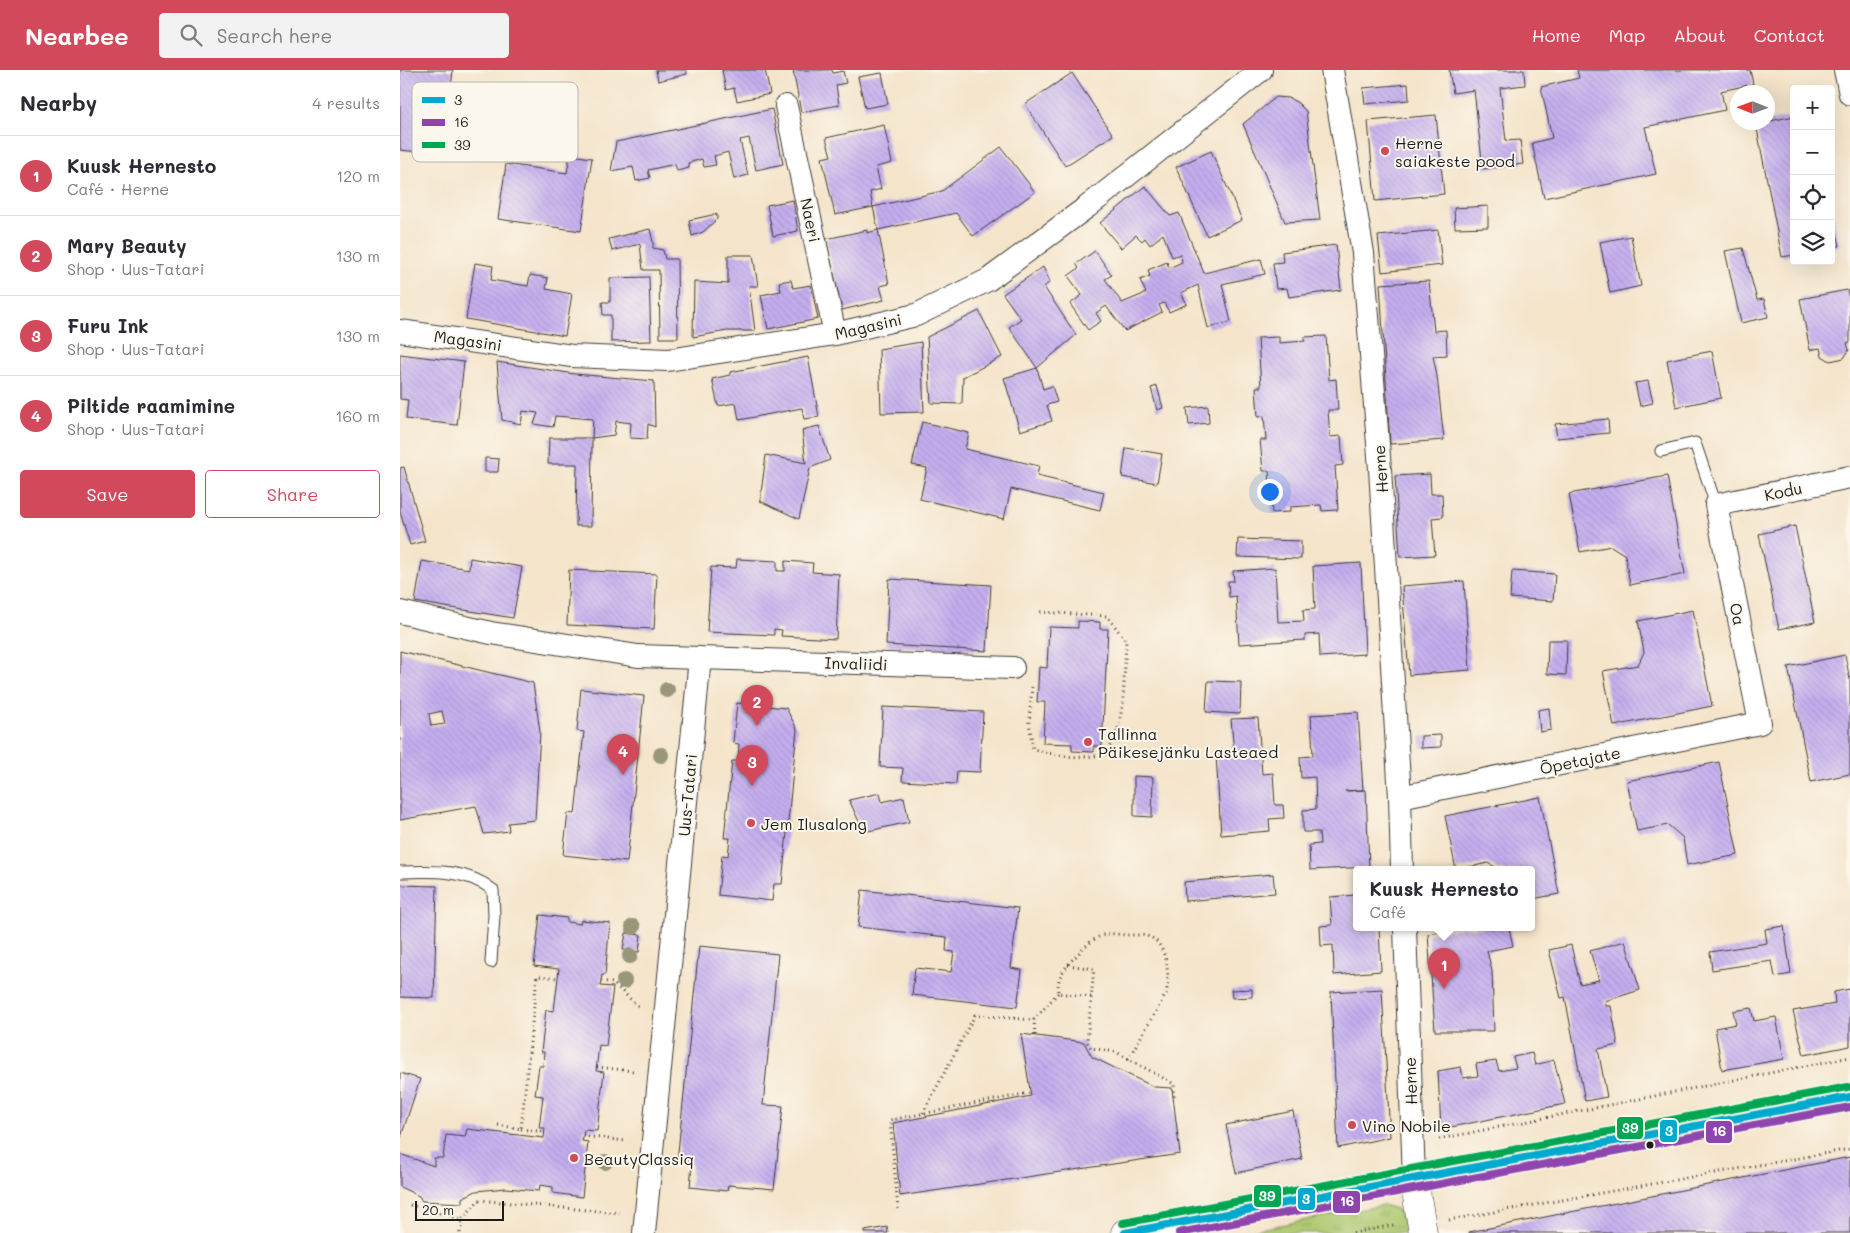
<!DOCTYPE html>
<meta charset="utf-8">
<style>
:root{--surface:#fff;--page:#f2f2f3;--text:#2b2b33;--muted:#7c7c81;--line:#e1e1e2;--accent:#d1495b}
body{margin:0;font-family:Mali,sans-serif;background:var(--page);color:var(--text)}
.controls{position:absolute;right:15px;top:15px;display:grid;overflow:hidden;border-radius:5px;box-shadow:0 5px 20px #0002}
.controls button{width:45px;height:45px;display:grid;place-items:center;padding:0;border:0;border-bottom:1px solid var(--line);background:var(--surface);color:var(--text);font:25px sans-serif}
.compass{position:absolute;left:1330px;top:15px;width:45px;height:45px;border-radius:50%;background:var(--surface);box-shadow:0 5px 20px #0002;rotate:271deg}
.scale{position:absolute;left:15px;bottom:12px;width:89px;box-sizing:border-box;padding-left:5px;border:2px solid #1c1c1c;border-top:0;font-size:14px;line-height:18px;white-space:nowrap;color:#1c1c1c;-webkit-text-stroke:4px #fbf7ec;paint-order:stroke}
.you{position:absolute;left:869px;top:421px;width:18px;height:18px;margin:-12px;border:4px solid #fff;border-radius:50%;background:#1a73e8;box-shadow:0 0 0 8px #1a73e833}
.badge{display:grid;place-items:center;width:32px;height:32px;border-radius:50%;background:var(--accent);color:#fff;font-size:16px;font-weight:700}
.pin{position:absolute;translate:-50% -41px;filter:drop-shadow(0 1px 2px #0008)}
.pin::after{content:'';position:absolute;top:26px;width:18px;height:15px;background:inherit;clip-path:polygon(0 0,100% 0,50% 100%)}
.popup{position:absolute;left:953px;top:796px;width:182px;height:65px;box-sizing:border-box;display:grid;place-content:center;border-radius:5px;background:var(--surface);filter:drop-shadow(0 1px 4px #0005);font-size:16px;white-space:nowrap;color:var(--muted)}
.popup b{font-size:19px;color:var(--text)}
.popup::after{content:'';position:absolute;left:50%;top:100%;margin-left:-10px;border:10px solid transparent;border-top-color:var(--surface)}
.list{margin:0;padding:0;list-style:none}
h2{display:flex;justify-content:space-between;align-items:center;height:65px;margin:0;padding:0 20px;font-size:21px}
h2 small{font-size:16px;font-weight:400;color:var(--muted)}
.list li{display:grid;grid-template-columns:32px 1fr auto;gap:15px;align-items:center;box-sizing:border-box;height:80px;padding:0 20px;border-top:1px solid var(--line)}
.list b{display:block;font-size:19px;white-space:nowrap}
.list p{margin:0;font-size:16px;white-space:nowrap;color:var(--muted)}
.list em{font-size:16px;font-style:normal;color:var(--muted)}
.actions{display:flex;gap:10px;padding:15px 20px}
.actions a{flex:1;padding:11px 0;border:1px solid var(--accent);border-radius:5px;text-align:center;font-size:18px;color:var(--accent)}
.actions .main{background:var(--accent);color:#fff}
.icon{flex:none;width:28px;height:28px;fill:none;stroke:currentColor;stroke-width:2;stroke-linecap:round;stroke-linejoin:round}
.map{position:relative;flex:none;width:1450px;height:1163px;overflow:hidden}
header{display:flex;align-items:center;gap:30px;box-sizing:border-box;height:70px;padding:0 25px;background:var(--accent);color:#fff}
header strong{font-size:24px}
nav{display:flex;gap:28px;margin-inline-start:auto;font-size:18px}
.search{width:350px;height:45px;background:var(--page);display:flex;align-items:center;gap:12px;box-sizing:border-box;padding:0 18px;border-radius:5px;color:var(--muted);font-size:19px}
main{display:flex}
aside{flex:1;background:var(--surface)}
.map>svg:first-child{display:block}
.grass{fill:url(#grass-tufts);stroke:#647144}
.building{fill:url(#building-back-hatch);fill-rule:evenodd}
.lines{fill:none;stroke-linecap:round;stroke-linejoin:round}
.service-casing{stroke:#3c3a36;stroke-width:13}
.minor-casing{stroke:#3c3a36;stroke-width:24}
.tertiary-casing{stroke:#3c3a36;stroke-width:29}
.path{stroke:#3c3a36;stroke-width:3;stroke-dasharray:1 4;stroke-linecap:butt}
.service{stroke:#fff;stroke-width:11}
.minor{stroke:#fff;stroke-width:22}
.tertiary{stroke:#fff;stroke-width:28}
.bus-1-casing{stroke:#fbf7ec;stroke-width:11}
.bus-2-casing{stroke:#fbf7ec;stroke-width:11}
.bus-3-casing{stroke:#fbf7ec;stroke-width:11}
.bus-1{stroke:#00a9ce;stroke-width:8}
.bus-2{stroke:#8e44ad;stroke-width:8}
.bus-3{stroke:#00a651;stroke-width:8}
.tree{fill:#99977a}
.poi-dot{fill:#d1495b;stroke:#fbf7ec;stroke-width:2}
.bus-dot{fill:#1c1c1c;stroke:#fbf7ec;stroke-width:2}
.labels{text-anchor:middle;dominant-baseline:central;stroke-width:4;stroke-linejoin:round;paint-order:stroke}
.poi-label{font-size:16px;fill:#1c1c1c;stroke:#fbf7ec;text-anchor:start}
.street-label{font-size:16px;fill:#1c1c1c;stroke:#fbf7ec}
.key{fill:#fbf7ec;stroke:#b8b5ae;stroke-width:1}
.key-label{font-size:14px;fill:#1c1c1c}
.line-badge{stroke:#fbf7ec;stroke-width:2}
.badge-label{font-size:14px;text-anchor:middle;font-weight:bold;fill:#fff}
</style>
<header>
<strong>Nearbee</strong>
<div class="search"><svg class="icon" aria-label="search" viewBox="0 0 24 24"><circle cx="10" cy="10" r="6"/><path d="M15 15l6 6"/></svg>Search here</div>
<nav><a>Home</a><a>Map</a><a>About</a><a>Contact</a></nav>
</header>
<main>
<aside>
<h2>Nearby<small>4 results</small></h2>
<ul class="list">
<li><span class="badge">1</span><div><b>Kuusk Hernesto</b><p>Café · Herne</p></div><em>120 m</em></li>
<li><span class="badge">2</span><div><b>Mary Beauty</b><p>Shop · Uus-Tatari</p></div><em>130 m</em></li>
<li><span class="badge">3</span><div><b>Furu Ink</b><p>Shop · Uus-Tatari</p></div><em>130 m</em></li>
<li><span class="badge">4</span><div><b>Piltide raamimine</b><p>Shop · Uus-Tatari</p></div><em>160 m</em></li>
</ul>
<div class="actions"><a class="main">Save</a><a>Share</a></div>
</aside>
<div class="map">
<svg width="1450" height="1163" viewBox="0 0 1450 1163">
<defs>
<pattern id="grass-tufts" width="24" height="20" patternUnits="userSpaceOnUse" patternTransform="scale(1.25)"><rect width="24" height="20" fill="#abc66c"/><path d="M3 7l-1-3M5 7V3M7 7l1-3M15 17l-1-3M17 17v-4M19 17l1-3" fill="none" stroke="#93aa5d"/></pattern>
<pattern id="building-back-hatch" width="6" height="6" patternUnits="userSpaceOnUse" patternTransform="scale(1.25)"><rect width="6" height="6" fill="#c5aeef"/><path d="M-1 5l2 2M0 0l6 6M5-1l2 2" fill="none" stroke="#a995cc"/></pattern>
</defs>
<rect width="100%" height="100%" fill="#fbf7ec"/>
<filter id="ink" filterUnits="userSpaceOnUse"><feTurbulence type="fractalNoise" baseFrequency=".02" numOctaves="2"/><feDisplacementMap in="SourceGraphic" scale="10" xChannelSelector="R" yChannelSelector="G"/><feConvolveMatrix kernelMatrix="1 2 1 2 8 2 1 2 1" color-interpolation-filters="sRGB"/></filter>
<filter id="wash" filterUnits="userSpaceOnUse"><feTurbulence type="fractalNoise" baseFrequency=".0096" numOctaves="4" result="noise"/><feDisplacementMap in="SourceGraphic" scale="20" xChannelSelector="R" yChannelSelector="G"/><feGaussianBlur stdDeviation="1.12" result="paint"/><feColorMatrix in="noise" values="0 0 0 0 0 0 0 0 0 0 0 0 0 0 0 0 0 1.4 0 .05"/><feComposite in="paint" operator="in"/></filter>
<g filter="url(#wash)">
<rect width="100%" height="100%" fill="#f4e4ca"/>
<path class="grass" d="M983 1135 997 1139 1004 1153 1006 1163H839Z"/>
<g id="blocks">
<path class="building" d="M0 0H53L48 45H43L39 84 0 80Z
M256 0H286L287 4 258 11Z
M322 0H365L370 24 337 31 334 18 326 20Z
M393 0H432L433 3 443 1 446 13 436 15 439 35 401 42Z
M1049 0H1124L1125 15 1100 18 1106 71 1120 70 1123 94 1083 99 1074 20 1053 23Z
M1177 0H1350L1353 14 1321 21 1325 40 1245 57 1256 104 1144 128 1132 73 1152 68 1141 17 1179 8Z
M482 3 488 34 465 38 458 7Z
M672 3 713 65 665 96 625 34Z
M1008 14 1009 30 965 34 963 18Z
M876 27 889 28 898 33 906 41 920 150 885 152 843 54Z
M372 39 383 94 356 100 349 68 340 70 348 105 334 109 328 82 314 86 316 95 304 97 302 89 288 93 289 98 277 101 275 94 248 100 250 108 236 111 233 97 211 101 216 72Z
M1036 45 1044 124 975 131 968 51Z
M1394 46V185L1382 187 1356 54Z
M484 55 492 93 476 97 481 119 470 122 473 137 435 145 422 88 431 86 426 68Z
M601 77 635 122 573 166 556 143 478 160 473 137 542 121Z
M811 81 842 150 807 166 776 97Z
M170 85 192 88 181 161 98 149 106 94 167 103Z
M745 116 770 146 779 143 804 203 861 189 865 204 822 214 831 252 808 258 798 215 781 223 787 234 769 242 764 233 759 235 762 242 725 261 706 236 696 243 701 251 688 260 670 234 682 225 668 206 679 198 676 194 695 181 712 205 705 209 722 233 746 223 740 210 750 206 748 200 767 192 769 198 782 192 781 184 772 187 763 164 750 175 745 168 742 171 736 165 721 178 700 153Z
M393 130 398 161 373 166 367 135Z
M1431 135 1440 176 1431 177Z
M1088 136V157L1055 158 1054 138Z
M317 144V149L303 162 292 166 289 150Z
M250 159 253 172V178L263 180 265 189H277L278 268H260L259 200H243L240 174 212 181 209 169Z
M467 160V163L478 160 489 214 480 216 484 230 442 240 426 169Z
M1038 160 1042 195 982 202 978 166Z
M1231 166 1241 216 1210 223 1200 172Z
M936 175 941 220 889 227 887 218 876 219 873 193 883 192 882 182Z
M1343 178 1357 230 1364 229 1368 247 1341 253 1325 181Z
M328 185H353L358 216H349L355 261H327L293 267 294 212 328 214Z
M75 193 93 196 91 210 128 216 130 205 148 208 146 219 172 224 165 266 66 249Z
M643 197 650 212 644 217 676 265 637 298 609 257 621 249 603 224Z
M249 207 251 271 211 272V245H203L202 232H210V208Z
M391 210 393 218 411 215 418 249 368 259 361 225 381 221 379 212Z
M1029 211 1034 261 1046 260 1047 285 1033 286 1037 306 1044 370 990 374 980 214Z
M1447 220 1450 233V272L1447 273 1449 280 1444 288 1430 291 1422 286 1420 278 1410 280 1400 229Z
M579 241 602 287 563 307 562 334 531 333 527 267Z
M926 266 929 310 936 309 938 340H928L930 367 941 366 943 395 935 396 938 440 922 441 921 435 890 437V442L872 443 869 401H863L860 370H866L864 346 858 347 856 317H861L858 268 879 267V273L905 271 904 267Z
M521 272 524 342 481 343 479 279Z
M1312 281 1321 328 1276 337 1267 290Z
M0 284 64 292 57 355 6 349 8 330 0 329Z
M408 287 419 347 404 349 402 338 339 350 336 333 318 336 312 309 330 305V302Z
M97 292 175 304 254 311 255 357 248 354 247 369 230 368 231 353 216 351 214 365 192 368 193 349 155 346 153 357 134 354 138 343 123 341 121 354 102 350Z
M637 298 643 319 652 316 657 332 647 335 652 351 620 361 604 308Z
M1248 311 1253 333 1240 336 1235 313Z
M757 316 763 338 757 340 751 318Z
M808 336 809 353 789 355 787 338Z
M1208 349 1209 363 1157 368 1155 354Z
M522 352 569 363 565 379 639 396 637 406 704 422 700 440 611 419 604 449 520 429 527 398 512 395Z
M419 356 430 390 410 398 399 449 360 431 366 385 406 393 402 360Z
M149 368H192L191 456H176L177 394H148Z
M726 378 762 384 757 413 722 407Z
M85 388 99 389 98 402H85Z
M4 397 25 471 10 475 0 442V398Z
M1030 404 1031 424H1042L1043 447 1032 448 1035 485 1000 487 995 406Z
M1267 406 1285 504 1230 515 1225 485 1211 476 1180 482 1169 424Z
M1395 456 1415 552 1379 559 1359 464Z
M838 469 901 471V489L837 487Z
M70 488 122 497 113 548 15 532 22 491 69 499Z
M337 489 377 491V501H385V491L413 493 412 502 439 504 436 569 381 566 382 560 374 559V565L307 562 311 497 336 498Z
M961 493 965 584 920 587 919 564 905 565V570L839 574 836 526 829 527 828 511H834L833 501 875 498 878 552 904 551 903 540 915 539 913 496Z
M169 500 257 504 254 559 167 555Z
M1112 501 1155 504 1153 531 1110 528Z
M489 509 591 515 587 581 486 575Z
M1064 511 1070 600 1009 605 1002 516Z
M1293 540 1312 636 1214 656 1203 601 1238 595 1244 582 1238 551Z
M678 551 700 552V559H708L702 676H694V682L672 681V674L643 673 645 632H637L639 597 647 598 649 557 678 558Z
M1148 570H1167L1166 605 1147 604Z
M0 581 133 613 140 662 135 750 108 753 109 761 84 764 76 736 0 750ZM42 641 45 654 31 656 29 644Z
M1445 585 1450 610V704L1411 712 1388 597Z
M808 611 841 612 840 644 806 642Z
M181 619 244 626 227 792 163 785 168 743 175 744 184 662 177 661Z
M337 633 386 638 397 659 382 814H374L372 831 318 825 322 785 328 786 330 768H324L332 691H338L339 674 333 673Z
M483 637 583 642 580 702 557 701 556 714 502 711 503 698 480 697Z
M1149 638 1151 660 1140 662 1138 640Z
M958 642 963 720 945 721 966 720 969 797 910 800 909 775 920 774 919 762H903V740L916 739 915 707 901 708 900 687 913 686 911 645Z
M858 648 862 704 873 703 875 735H883L884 748 869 749 870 761 821 765 816 684 834 683 831 649Z
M1041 665V677L1021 678V666Z
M1319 692 1338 785 1287 795 1283 768 1268 755 1237 761 1227 711Z
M734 706 753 707 752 747 734 746Z
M480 723 482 732 504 727 509 752 464 762 449 730Z
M1140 727 1159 824 1132 829V800H1100L1088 793 1056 800 1045 746Z
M873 804 875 823 785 831 784 812Z
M0 815 37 816 34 928 0 927Z
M462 820 618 838 611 898 622 900 617 937 512 925 515 898 551 902 554 882 546 881 547 867 458 857Z
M956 825V858H979L981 901 934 905 933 875 921 876 920 856 932 855 930 827Z
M140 845 167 848V852L180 854 181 850 210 853 205 905H202L200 916 213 917 206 976 199 975 196 1001 204 1002 197 1061 184 1060 183 1066 182 1071 188 1072 182 1127 153 1123V1117L140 1115 139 1121 106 1118 76 1121 62 1128V1133L22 1131 19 1126 0 1117V1084L34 1096V1088H43L46 1065 65 1067 67 1059 144 1068 145 1058H139L143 1026 135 1025 139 996H143L144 982H141L146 940 154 941 159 899 134 896Z
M1384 856 1391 904 1375 907 1372 891 1312 900 1310 882 1367 873 1365 859Z
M1062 858H1109L1113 876 1087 881 1092 901 1094 961H1035L1028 864Z
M226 863 241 865 239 882 223 880Z
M1225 871 1240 920 1205 931 1206 936H1211L1218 975 1198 979 1207 1027 1185 1031 1165 927 1161 928 1149 880 1171 875 1180 914 1199 910 1190 881Z
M299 876 378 884 363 1035 383 1036 374 1119 328 1115 327 1121 290 1117 292 1094 277 1092Z
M852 919V927L832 928 831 920Z
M982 919 990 1067 938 1078 931 922Z
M1450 919V976L1404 985 1393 941 1435 934 1434 922Z
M1351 938 1354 951 1376 947 1384 989 1322 1000 1315 958 1336 954 1333 941Z
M621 964 684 972 692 987 754 1017 772 1018 780 1084 500 1126 493 1053 631 1026Z
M1132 983 1135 995 1154 990 1165 1034 1041 1059 1038 1001 1061 997 1063 1008 1078 1006 1076 994 1096 991 1099 1001 1116 998 1113 987Z
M0 1003 20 1009 0 1070Z
M893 1041 902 1089 836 1103 826 1055Z
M1450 1087V1163H1069V1162Z
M487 1157 488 1163H465V1161Z"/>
</g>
</g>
<g filter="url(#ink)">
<use href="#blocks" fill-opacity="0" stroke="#3c3a36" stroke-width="1"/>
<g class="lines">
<g class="service-casing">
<path id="service" d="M1261 381 1295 373 1316 435
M0 802C32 801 67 799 93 820L94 846 91 892"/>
</g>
<g class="minor-casing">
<path id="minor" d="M932 0 963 183 980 399 1000 727 1002 800
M1445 0 1450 24
M386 36 435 264
M0 261 172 286 268 290 435 264 516 245 588 210 687 137 861 0
M0 542 91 563 238 586 300 588 244 1163
M300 588 613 598
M1000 727 1360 653 1316 435 1450 407
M1005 858 1014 1109"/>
</g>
<g class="tertiary-casing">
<path id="tertiary" d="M1014 1109 1023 1163
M725 1163 1450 1027"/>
</g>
<path class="path" d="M632 617 629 652 633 679C659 686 679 690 706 684L718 659 723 633 726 571 707 546 640 542
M668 895 694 899 687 972 691 978 716 982 774 1014V1029
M201 911 213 913 239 937
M691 927 658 923C657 908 663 900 673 889 682 880 690 870 703 865 709 863 718 864 725 865 734 865 745 864 752 868 768 877 770 909 766 924L728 989
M635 965 634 950 658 923
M197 997 233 1001
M523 1043 575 945 634 950
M98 1055 121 1059 137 906 158 908
M121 1059 145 1062
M183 1066 226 1071
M1039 1069 1450 987
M10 1135 62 1149
M498 1139 490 1050 630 1023
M1049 1150 1450 1079
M60 1163 62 1149 79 1130 219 1143
M953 1163 994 1155"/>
<use href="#service" class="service"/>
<use href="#minor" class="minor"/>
<use href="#tertiary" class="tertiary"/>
<g class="bus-1-casing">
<path id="bus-1" d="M725 1163 1450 1027"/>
</g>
<g class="bus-2-casing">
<path id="bus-2" d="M779 1163 1450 1037"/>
</g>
<g class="bus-3-casing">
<path id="bus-3" d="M723 1153 1448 1017"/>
</g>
<use href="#bus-1" class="bus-1"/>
<use href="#bus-2" class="bus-2"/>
<use href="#bus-3" class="bus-3"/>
</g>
<g class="tree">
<circle cx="267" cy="620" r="8"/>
<circle cx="261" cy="685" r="8"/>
<circle cx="233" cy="857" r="8"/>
<circle cx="230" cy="886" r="8"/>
<circle cx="224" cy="911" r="8"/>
<circle cx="205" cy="1092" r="8"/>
</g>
</g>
<g class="poi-dot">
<circle cx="985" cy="81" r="5"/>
<circle cx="688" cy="672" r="5"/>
<circle cx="351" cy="753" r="5"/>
<circle cx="952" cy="1055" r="5"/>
<circle cx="174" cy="1088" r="5"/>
</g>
<circle class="bus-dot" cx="1250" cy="1075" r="4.5"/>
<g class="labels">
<g class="poi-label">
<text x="995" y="72">Herne<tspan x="995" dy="18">saiakeste pood</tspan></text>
<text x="698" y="663">Tallinna<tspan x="698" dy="18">Päikesejänku Lasteaed</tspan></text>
<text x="361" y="753">Jem Ilusalong</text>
<text x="962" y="1055">Vino Nobile</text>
<text x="184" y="1088">BeautyClassiq</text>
</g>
<g class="street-label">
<text transform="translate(411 150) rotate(78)">Naeri</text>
<text transform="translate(468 256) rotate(-13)">Magasini</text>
<text transform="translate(68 270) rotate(8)">Magasini</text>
<text transform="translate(980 399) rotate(-94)">Herne</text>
<text transform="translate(1383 421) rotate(-12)">Kodu</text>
<text transform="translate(1338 544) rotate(79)">Oa</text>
<text transform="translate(456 593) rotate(2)">Invaliidi</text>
<text transform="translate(1180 690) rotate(-12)">Õpetajate</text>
<text transform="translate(287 725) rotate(-85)">Uus-Tatari</text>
<text transform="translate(1010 1011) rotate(-92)">Herne</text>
</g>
</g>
<rect x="12" y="12" width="166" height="80" rx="8" class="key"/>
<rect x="22" y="27" width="23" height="6" fill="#00a9ce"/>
<rect x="22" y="49" width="23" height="7" fill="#8e44ad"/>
<rect x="22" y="72" width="23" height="6" fill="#00a651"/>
<g class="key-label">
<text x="54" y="35">3</text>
<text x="54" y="57">16</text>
<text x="54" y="80">39</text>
</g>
<g class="line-badge">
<rect x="1216" y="1046" width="28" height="24" rx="5" fill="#00a651"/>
<rect x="1259" y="1049" width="19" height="24" rx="5" fill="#00a9ce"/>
<rect x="1305" y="1050" width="28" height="24" rx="5" fill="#8e44ad"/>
<rect x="853" y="1114" width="29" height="24" rx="5" fill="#00a651"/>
<rect x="897" y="1117" width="19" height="24" rx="5" fill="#00a9ce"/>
<rect x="932" y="1120" width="29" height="24" rx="5" fill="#8e44ad"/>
</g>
<g class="badge-label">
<text x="1230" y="1063">39</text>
<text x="1269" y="1066">3</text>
<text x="1319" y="1066">16</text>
<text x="867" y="1131">39</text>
<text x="906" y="1134">3</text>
<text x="947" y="1136">16</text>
</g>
</svg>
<div class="controls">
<button>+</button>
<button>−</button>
<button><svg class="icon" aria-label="locate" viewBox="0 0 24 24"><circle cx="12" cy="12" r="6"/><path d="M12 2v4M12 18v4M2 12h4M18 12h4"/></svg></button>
<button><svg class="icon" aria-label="layers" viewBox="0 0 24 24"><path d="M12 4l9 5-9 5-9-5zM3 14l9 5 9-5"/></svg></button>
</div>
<svg class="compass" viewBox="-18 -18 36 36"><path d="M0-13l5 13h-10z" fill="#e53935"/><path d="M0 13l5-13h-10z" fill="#7c7c81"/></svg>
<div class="scale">20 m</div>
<div class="you"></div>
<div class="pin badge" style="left:1044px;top:919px">1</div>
<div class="popup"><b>Kuusk Hernesto</b>Café</div>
<div class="pin badge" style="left:357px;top:656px">2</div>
<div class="pin badge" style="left:352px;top:716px">3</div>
<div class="pin badge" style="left:223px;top:705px">4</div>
</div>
</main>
